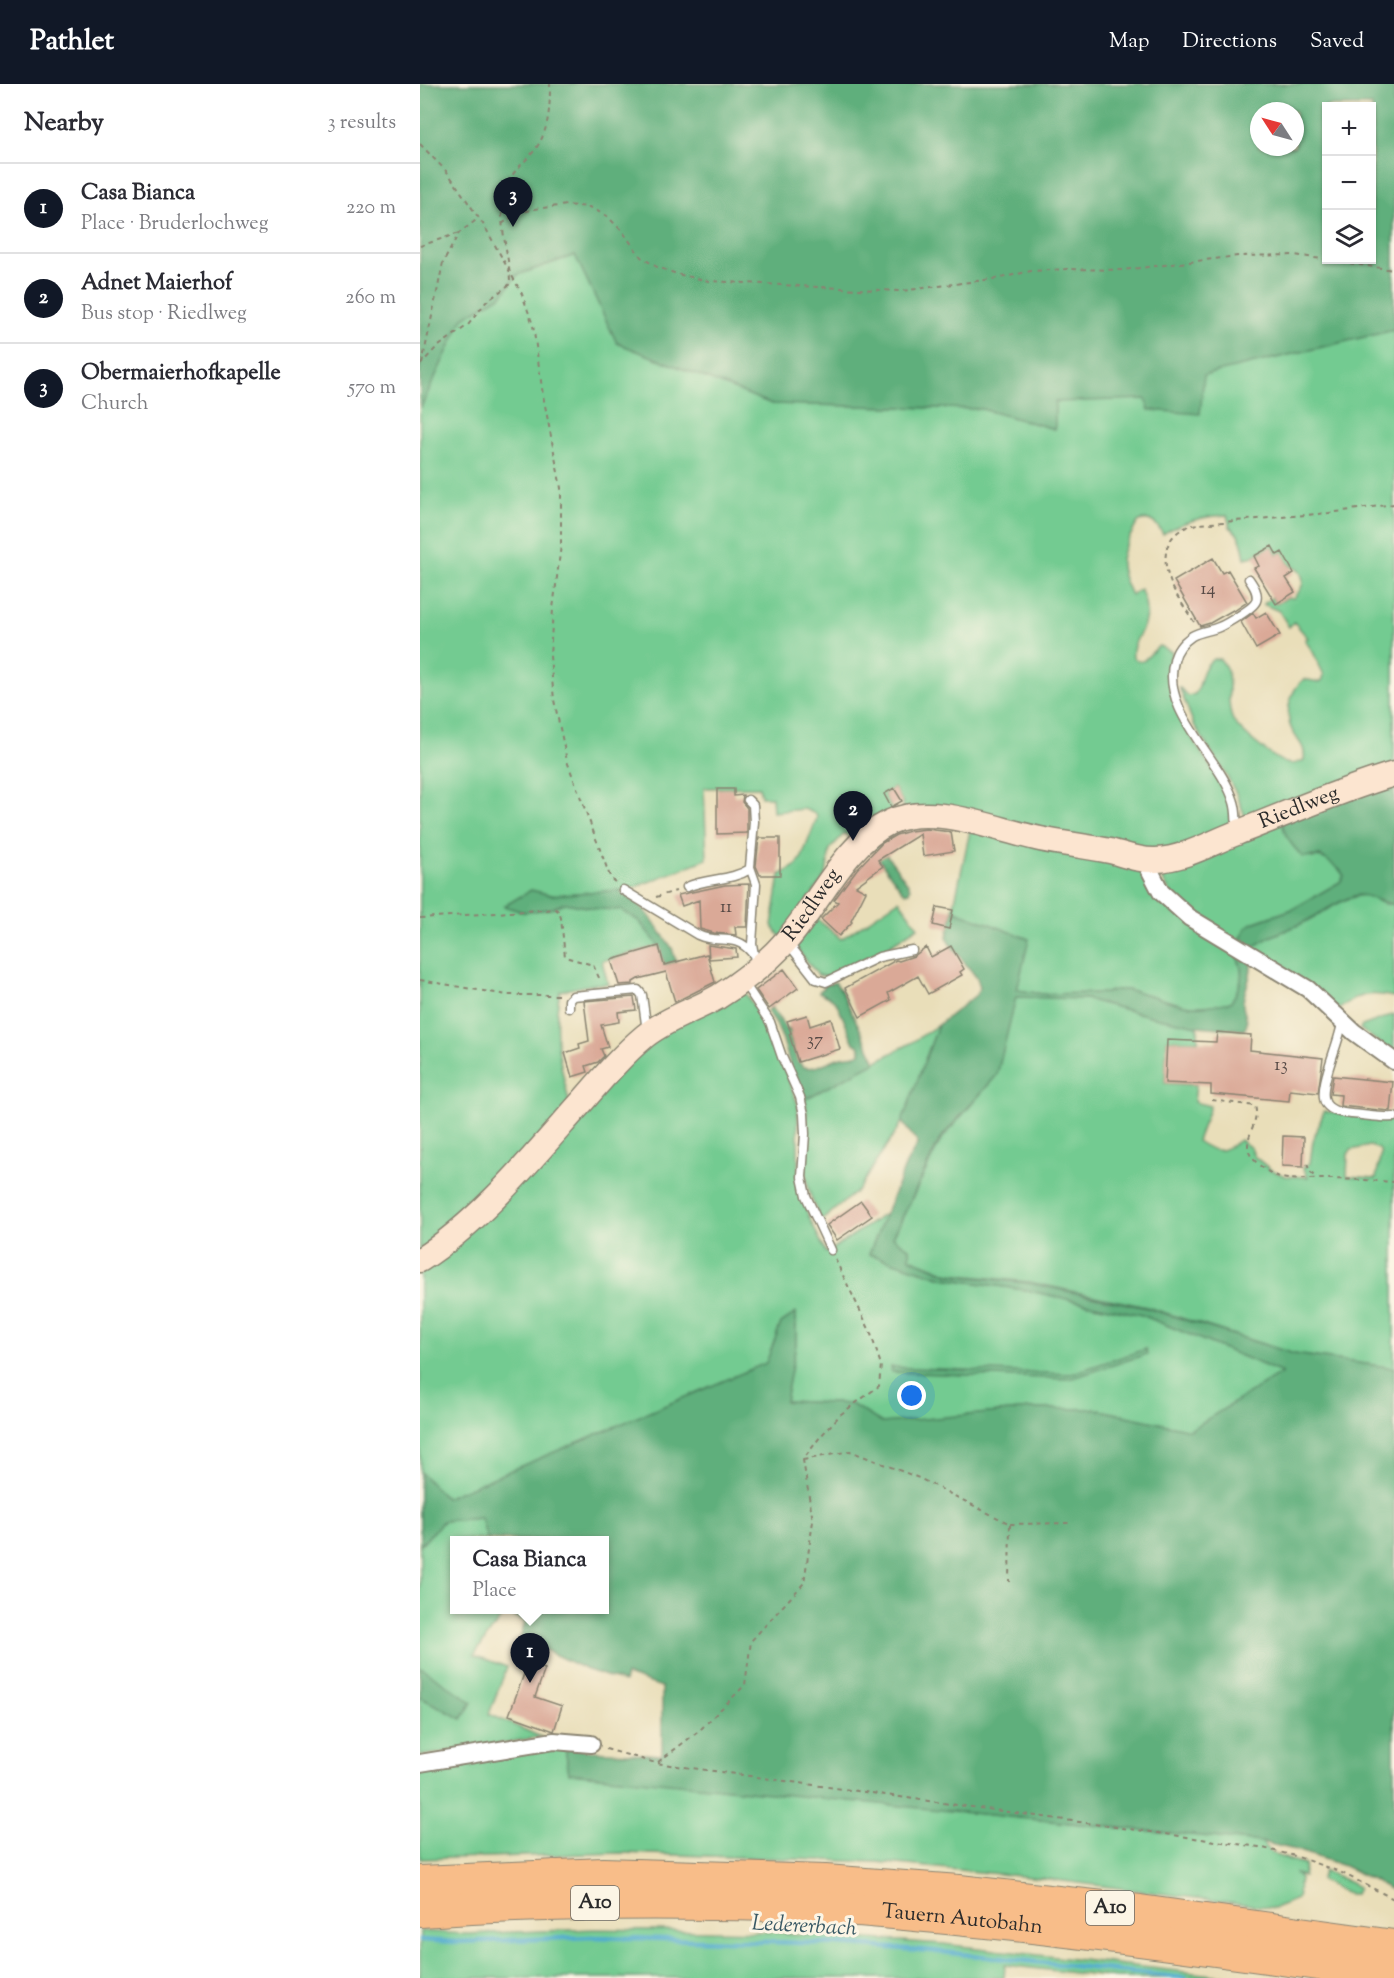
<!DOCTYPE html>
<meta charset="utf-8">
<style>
:root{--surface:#fff;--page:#f7f7f7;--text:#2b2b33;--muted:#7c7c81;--line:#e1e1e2;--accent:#111827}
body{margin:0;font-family:"Sorts Mill Goudy",serif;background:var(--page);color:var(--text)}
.controls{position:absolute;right:18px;top:18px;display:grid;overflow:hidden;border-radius:0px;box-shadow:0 2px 4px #0004}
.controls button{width:54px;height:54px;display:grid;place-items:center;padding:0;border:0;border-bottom:2px solid var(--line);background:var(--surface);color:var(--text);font:30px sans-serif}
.compass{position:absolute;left:830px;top:18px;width:54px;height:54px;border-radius:50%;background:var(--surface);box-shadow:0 2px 4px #0004;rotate:306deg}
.you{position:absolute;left:492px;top:1312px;width:21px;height:21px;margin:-15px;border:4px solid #fff;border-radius:50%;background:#1a73e8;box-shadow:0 0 0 9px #1a73e833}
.badge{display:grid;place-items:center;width:39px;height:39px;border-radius:50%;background:var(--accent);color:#fff;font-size:20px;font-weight:700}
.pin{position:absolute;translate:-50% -50px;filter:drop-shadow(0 2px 3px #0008)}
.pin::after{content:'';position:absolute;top:32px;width:21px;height:18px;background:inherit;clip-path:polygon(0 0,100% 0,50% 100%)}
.popup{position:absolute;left:30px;top:1452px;width:159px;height:78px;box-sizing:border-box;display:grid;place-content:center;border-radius:0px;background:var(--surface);filter:drop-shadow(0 2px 4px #0005);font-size:20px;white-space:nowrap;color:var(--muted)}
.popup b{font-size:22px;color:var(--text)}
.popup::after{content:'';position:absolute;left:50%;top:100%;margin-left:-12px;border:12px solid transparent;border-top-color:var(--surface)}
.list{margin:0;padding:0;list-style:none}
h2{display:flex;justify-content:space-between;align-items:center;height:78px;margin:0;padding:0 24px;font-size:26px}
h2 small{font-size:20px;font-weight:400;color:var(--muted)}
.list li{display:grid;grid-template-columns:39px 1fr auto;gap:18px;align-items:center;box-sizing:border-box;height:90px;padding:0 24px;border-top:2px solid var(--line)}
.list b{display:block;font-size:22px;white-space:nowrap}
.list p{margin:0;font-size:20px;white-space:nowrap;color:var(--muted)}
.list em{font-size:20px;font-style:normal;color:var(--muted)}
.icon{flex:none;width:33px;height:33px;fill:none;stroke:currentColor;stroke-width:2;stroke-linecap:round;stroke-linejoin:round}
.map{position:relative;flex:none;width:974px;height:1894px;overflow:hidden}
header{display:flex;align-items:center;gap:36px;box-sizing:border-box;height:84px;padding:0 30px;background:var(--accent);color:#fff}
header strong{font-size:28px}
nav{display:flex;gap:33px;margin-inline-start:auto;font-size:21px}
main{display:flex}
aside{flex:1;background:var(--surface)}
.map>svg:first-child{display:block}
.green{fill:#73cb91;stroke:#4f7b5e;stroke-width:1.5;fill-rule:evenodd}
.forest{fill:#5eaf7b;stroke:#446d53;stroke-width:1.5;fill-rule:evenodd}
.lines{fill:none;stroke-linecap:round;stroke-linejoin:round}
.stream{stroke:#51acce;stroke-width:4.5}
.building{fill:#daa997}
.lane-casing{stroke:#8a8472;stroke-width:11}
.street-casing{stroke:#8a8472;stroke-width:20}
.secondary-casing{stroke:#8a8472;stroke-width:27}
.highway-casing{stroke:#8a8472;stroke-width:34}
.path{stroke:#8a8472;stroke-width:2;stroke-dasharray:4.5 4.5;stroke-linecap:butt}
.lane{stroke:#fff;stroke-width:8}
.street{stroke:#fff;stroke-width:16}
.secondary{stroke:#fce5d0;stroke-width:24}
.highway{stroke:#f8bd89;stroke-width:32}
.labels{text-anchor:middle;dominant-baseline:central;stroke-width:6;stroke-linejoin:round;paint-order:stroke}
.number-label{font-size:18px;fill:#574a46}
.shield{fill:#fcf5e5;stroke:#6a6863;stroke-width:1.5}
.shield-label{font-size:20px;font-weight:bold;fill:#2b2b2b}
.street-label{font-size:21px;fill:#2b2b2b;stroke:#fcf5e5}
.water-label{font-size:22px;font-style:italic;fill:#385864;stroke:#fcf5e5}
</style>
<header>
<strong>Pathlet</strong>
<nav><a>Map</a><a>Directions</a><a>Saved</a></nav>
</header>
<main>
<aside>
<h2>Nearby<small>3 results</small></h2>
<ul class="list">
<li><span class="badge">1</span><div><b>Casa Bianca</b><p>Place · Bruderlochweg</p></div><em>220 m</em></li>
<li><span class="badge">2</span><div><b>Adnet Maierhof</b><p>Bus stop · Riedlweg</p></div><em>260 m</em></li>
<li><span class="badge">3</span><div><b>Obermaierhofkapelle</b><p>Church</p></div><em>570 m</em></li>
</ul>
</aside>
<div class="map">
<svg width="974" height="1894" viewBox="0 0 974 1894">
<rect width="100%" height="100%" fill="#fcf5e5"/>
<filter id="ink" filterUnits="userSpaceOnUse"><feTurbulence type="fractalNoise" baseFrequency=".0167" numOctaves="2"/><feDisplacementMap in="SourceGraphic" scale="12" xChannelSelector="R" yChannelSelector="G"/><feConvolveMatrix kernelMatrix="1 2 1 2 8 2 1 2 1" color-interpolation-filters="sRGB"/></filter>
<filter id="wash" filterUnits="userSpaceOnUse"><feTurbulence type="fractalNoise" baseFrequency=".008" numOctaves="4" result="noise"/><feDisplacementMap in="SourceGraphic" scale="24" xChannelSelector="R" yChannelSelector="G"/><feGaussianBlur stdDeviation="1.35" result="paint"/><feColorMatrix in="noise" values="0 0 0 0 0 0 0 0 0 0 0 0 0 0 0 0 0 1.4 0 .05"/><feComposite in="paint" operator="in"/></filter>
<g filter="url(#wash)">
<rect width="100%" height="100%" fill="#e9deb9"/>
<path class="green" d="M155 171 197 259 352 320 562 325 634 345V318L783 291 974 246V687L828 735 825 732 816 709 806 691 774 641 759 603 768 612 775 610C784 597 778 587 793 575H800C816 592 804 614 812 634 817 646 854 675 866 679 873 681 878 679 884 676 886 662 878 658 872 646 864 630 870 606 884 595L898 598 902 597 904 591 893 568 885 556 888 554 874 538 869 543 859 527 843 520 852 513 856 520 868 513 873 514C881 507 887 497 879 487 877 484 873 484 870 481 867 479 864 472 862 468L857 471 852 462 834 472 825 474C823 463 821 450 810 443L807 431C783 432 763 437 743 450 738 441 729 431 718 438 701 469 693 476 711 511L720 505C725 515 728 528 724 540 721 551 711 560 713 573L718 577H723L739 562 752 568C737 604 770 652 790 682 799 695 810 711 812 727 812 732 810 736 809 741L745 770 485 728 482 717 474 704 464 710 474 730 435 758 425 749 410 765 406 791 361 854 352 841 360 791 377 781 382 773 397 734 396 730 384 725 353 728 352 713H341L339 703 284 704 287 775 208 806 131 811 111 806 85 822 103 828 130 825 145 819 180 825H201L219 837 239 862 182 877 188 900H175L140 907C131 949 141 982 150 1022L85 1097 0 1170V325L43 234 82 211 97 191Z
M862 737 891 774C906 771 916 780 924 792L920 798 873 825 833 839 819 859 756 818 737 786Z
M551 742 713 779 813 865C826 886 823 898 812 918 799 920 786 923 774 922 749 922 708 897 686 909L623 910 597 906 608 855 533 826Z
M945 811 964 820H974V913C950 907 935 911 917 927L830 866C845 853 863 848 881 840 902 830 922 813 945 811Z
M479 816 498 843 466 864 408 893 398 891 377 865 375 856 392 831 421 855Z
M321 903 350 946 378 1021V1098L388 1131 406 1169 465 1130 449 1170 523 1194 605 1206 722 1231 863 1289 770 1346 675 1325H611L462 1340 431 1320 365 1317 376 1260V1229L361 1239 347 1279 25 1414 0 1388V1180L220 961Z
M596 912 666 915 730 932 778 942V957L747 956 745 999 776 1001 774 1018 790 1022 777 1057C796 1070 802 1069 820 1056L831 1064 834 1072 850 1085 865 1092 888 1093 883 1083 890 1079 893 1057 904 1027 974 1037V1284L874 1270 727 1223 609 1198 530 1190 490 1174V1165L473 1153 521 1056 577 991ZM950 1062 959 1065 961 1069 956 1094 927 1092 928 1070 931 1066Z
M974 930V969L940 945 942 942Z
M518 941 482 1038 438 1106 401 1137C394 1121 386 1104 386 1086 385 1061 390 1041 385 1015L491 959Z
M62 1434 67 1456H35V1526H85V1528L54 1571 87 1583 69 1630 121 1653 0 1672V1613L42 1635 52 1618 0 1583V1462L23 1437Z
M145 1663 149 1688 841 1758 855 1771 885 1781 883 1792 876 1790 880 1794 877 1815 855 1824 620 1794 457 1778 201 1769 0 1775V1682Z
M904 1787 919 1793 938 1803 935 1810H928L900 1796Z
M175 1845 348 1848 523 1860 818 1894H697L585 1881 584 1894H0V1847L45 1850Z"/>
<path class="forest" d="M0 0H974V246L784 291 780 330 729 326 726 315 635 318V345L562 325 352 320 197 259 155 171 97 191 82 211 43 234 0 325ZM906 22H952V176H906ZM839 27H875V63H839Z
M974 694V820C958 820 948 808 934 812 917 817 896 833 880 840 862 849 844 853 830 866L819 859 826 844 833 839 873 825 920 798 924 792 920 786 901 772 883 773C872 762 864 752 862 737Z
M488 740 458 759 488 800 490 804 489 808 486 809 482 806 451 765 453 755Z
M111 806 131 811 198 806 218 819 228 830 252 864 256 878 244 881 239 862 219 837 201 826 180 825 145 819 130 825 103 828 84 822Z
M533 826 609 855 597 906 623 910 686 909C708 897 749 922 774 922 786 923 799 920 811 918 823 898 826 886 813 865L831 880C832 894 824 905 823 919 822 930 832 936 824 946L778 942 730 932 666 915 596 913 577 991 520 1055 473 1153 490 1165V1174L530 1191 610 1199 727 1224 874 1270 974 1284V1807L924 1782 876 1766 841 1758 149 1689 145 1663 171 1667 242 1671V1603L206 1591 204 1598 165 1585 100 1554 105 1538 85 1528V1526H185V1456H67L61 1434 23 1437 0 1462V1388L25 1414 346 1279 361 1239 376 1229V1260L365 1317 431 1320 462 1339 611 1325H675L770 1346 862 1289 722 1231 605 1206 523 1194 449 1170 486 1080 498 1059 482 1038 518 941 556 911 560 904 557 894 529 859 527 853Z
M415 898 421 906 456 978 385 1015 374 995 363 956 356 940 347 927 351 923 367 946 370 945 371 949 369 951C381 989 380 990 418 974 425 971 434 973 440 969V963L434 959 417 920 409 913 399 908 405 901Z
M726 1265 727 1270 650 1295 471 1288 470 1283 650 1290Z
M0 1583 52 1618 42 1635 0 1613Z"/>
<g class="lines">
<path class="stream" d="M0 1856 36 1858 173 1853 417 1860 513 1867 765 1894"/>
</g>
<g id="blocks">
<path class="building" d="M852 462 857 471 862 468 874 489 866 494 875 508 856 520 834 484 839 482 834 472Z
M793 474 802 489 808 486 827 518 814 527 813 526 790 539 780 542 754 497Z
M846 528 860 551 836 565 821 538 833 529 836 534Z
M474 704 482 717 471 723 464 710Z
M297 705H314V712L323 711 322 718 327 724V749L297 750Z
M506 745 531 748 534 767 503 772 500 750 458 776 463 782 436 802 446 807 431 837 432 838 419 852 401 835 418 818 414 816 437 785 462 759 476 751 490 747Z
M339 754H360V791H340L336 782Z
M329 800 327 843H315L316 851 294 849 280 845 279 816 262 822 258 811 305 801Z
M517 823 533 826 529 845 513 841Z
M288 861 316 865 317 873 289 875Z
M239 862 244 881 287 870 295 898 255 918 246 888 218 895 213 898V900L199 901 191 876Z
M531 862 544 885 540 888 542 891 508 910 498 892 468 909 471 916 440 933 425 904 476 876 479 877 494 872 506 863 511 873Z
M364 885 378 904 349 925 336 906Z
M214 913 216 926 198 928 199 938 181 941 188 963 181 965 184 972 178 978 166 982 168 988 152 993 145 969 160 964 159 960 169 957 164 917Z
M387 931 390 942 411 935 420 965 378 978 369 950 371 949 367 937Z
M797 948 831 951 830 966 903 974 898 1009 870 1006 869 1017 791 1010V1001L745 999 747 956 796 958Z
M913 992 973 998 970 1027 920 1022 921 1011 910 1010Z
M863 1052 884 1053 883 1083 862 1082Z
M441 1117 452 1132 417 1156 407 1141Z
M108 1579 125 1585 115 1613 142 1622 134 1647 89 1631Z"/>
</g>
</g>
<g filter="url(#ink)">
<use href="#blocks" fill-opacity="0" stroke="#8a8472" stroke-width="1.5"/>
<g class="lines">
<g class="lane-casing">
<path id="lane" d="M328 716 333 721 334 738 330 783 336 800 332 860 336 882
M817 746C816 737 817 727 814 718 801 674 740 628 754 577 756 566 763 558 772 552 781 547 790 547 799 543 806 540 834 524 836 517 839 509 833 501 829 495
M267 803C288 794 311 797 330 785
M203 806 278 851C299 861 315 848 332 869
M368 859 396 895 406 898 459 873 492 866
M324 899 350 938 362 973 380 1013 384 1030 385 1050 382 1093 386 1112 411 1166
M149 924V916L153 912 218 906 222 911 227 947
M922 938C921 956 896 1005 906 1020 912 1028 923 1029 932 1030 946 1031 960 1034 974 1033"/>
</g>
<g class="street-casing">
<path id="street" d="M724 775 741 808 770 834 888 905 934 948 974 977
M0 1679 134 1657 171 1660"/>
</g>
<g class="secondary-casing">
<g id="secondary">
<path id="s1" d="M0 1176C62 1136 111 1075 160 1020 181 996 201 972 225 952 246 935 275 926 298 913 323 897 347 879 366 857 399 820 424 760 470 738 513 718 576 746 620 755 643 760 666 762 690 767 705 771 720 777 736 776 763 775 789 760 814 750 866 730 920 706 974 690"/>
</g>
</g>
<g class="highway-casing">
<g id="highway">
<path d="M0 1798 183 1790 405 1797 539 1807 720 1827 974 1862"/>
<path id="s2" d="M0 1827C116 1819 233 1818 349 1821 434 1824 519 1833 604 1842 727 1856 851 1873 974 1891"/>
</g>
</g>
<path class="path" d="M0 60 28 89 65 143 102 210 113 241 123 311 141 404V461L133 525 130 572 134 616 147 677 191 795 195 798
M82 140 96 130 114 125 147 121 169 123 187 132 203 148 221 173 237 183 257 190 289 197 437 205 481 207 580 194 611 187 648 185 703 186 818 172 875 171 974 186
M0 162 39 149
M2 280 23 179 39 149 59 134
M0 281 16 264 48 241 66 218 90 200C90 167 75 137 86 103 92 87 104 79 114 67 129 48 130 24 130 0
M774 538C766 525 755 511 750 497 739 469 748 444 779 440L909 429 974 420
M236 813 256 807
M0 834 136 825 139 828 141 834 145 873 173 881 181 898
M0 896 87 911H138
M792 1016 835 1022C840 1037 824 1052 829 1068 832 1077 848 1089 857 1092 870 1098 885 1094 899 1095 924 1095 949 1096 974 1098
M887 1080 890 1088 896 1094
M383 1376 430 1367 499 1394 590 1440 589 1498
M590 1440 651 1439
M186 1665 236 1679 839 1763 875 1772 920 1788 974 1815
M238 1678 279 1647 325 1601 331 1557 384 1499 393 1437 383 1376 400 1353 421 1330 459 1302 461 1281 450 1247 415 1175"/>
<use href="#lane" class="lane"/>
<use href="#street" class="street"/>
<use href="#secondary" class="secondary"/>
<use href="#highway" class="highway"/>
</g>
</g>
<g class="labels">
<g class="number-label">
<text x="788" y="506">14</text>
<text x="306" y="824">11</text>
<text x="395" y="957">37</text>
<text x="861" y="982">13</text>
</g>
<g class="shield">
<rect x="151" y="1802" width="48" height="34" rx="4.5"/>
<rect x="666" y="1807" width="48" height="34" rx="4.5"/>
</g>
<g class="shield-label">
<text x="175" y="1819">A10</text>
<text x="690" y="1824">A10</text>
</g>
<g class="street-label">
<text stroke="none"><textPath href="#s1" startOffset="1074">Riedlweg</textPath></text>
<text stroke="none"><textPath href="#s1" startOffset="534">Riedlweg</textPath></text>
<text stroke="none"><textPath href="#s2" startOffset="543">Tauern Autobahn</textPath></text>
</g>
<g class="water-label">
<text transform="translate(384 1843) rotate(3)">Ledererbach</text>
</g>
</g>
</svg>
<div class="controls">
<button>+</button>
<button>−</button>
<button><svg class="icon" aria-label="layers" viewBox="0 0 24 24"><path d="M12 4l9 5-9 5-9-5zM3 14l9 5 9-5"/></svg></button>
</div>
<svg class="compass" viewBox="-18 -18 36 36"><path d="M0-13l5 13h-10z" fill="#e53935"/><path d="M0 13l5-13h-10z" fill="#7c7c81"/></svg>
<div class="you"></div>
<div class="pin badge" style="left:110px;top:1599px">1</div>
<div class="popup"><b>Casa Bianca</b>Place</div>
<div class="pin badge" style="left:433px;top:757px">2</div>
<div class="pin badge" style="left:93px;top:143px">3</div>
</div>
</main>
